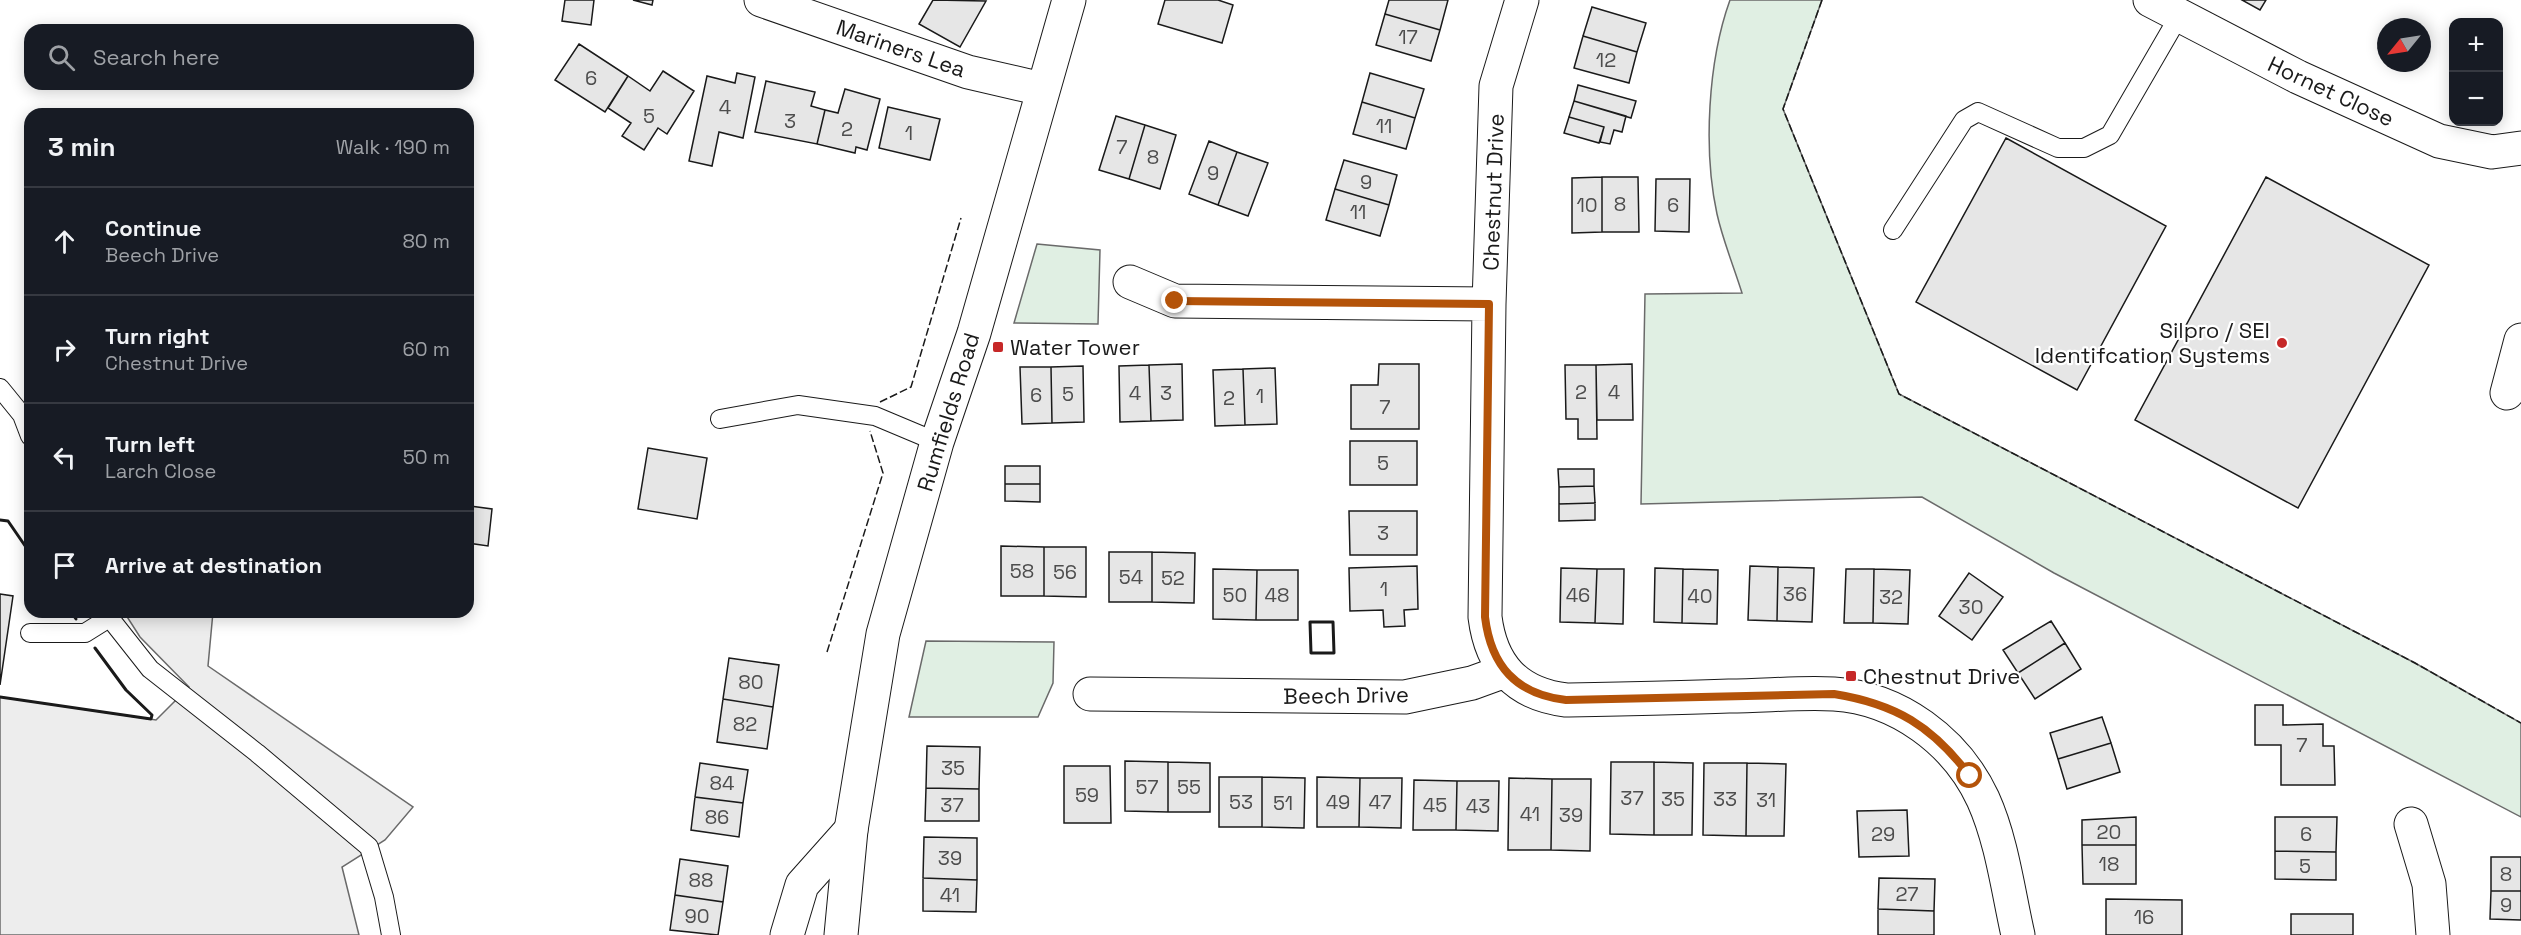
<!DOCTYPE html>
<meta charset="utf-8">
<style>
:root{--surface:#171b24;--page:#242831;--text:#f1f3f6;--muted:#9ea1a6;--line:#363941}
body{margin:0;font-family:"Space Grotesk",sans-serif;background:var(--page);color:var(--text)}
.controls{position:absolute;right:18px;top:18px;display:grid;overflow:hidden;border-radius:12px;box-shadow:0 3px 15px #0003}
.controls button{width:54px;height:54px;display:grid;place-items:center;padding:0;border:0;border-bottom:2px solid var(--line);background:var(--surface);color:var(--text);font:30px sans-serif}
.compass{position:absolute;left:2377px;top:18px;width:54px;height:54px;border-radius:50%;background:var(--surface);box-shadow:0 3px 15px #0003;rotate:240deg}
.stop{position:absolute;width:18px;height:18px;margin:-14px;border:4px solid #b45309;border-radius:50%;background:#fff}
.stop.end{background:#b45309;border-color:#fff;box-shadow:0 2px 6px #0008}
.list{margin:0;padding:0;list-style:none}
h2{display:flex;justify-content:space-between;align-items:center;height:78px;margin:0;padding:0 24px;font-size:26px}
h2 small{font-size:20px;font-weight:400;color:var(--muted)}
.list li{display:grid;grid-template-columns:39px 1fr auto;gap:18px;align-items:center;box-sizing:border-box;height:108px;padding:0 24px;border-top:2px solid var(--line)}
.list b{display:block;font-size:22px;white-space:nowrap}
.list p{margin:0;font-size:20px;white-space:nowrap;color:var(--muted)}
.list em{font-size:20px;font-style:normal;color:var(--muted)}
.icon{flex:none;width:33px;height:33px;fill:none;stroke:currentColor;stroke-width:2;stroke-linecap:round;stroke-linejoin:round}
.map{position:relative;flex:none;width:2521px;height:935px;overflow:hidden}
.search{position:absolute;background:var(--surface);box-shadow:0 3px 15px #0003;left:24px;top:24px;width:450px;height:66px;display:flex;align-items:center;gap:15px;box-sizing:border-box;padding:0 21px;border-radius:18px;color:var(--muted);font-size:22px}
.panel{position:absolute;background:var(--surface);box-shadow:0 3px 15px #0003;left:24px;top:108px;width:450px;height:510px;border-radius:18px}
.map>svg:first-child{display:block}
.green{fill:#e0efe3;stroke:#6a6a6a;stroke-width:1.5}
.parking{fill:#ededed;stroke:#6a6a6a;stroke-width:1.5}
.building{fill:#e6e6e6;stroke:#1a1a1a;stroke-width:1.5}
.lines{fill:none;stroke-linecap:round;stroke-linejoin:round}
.lane-casing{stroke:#1a1a1a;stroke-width:20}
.street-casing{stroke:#1a1a1a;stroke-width:35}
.secondary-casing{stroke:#1a1a1a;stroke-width:35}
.lane{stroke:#fff;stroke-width:18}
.street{stroke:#fff;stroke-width:33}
.secondary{stroke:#fff;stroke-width:33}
.fence{stroke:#1a1a1a;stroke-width:1.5;stroke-dasharray:8 3;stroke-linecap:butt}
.wall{stroke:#1a1a1a;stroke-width:3}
.route{stroke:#b45309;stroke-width:8}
.poi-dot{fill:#c62828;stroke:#fff;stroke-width:2}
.labels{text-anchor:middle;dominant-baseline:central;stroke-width:4.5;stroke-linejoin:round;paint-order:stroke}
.number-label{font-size:20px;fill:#4d4d4d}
.street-label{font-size:22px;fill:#1a1a1a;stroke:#fff}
.poi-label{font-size:22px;fill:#1a1a1a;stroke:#fff;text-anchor:start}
</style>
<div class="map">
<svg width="2521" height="935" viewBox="0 0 2521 935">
<rect width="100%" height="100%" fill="#fff"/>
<path class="green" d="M1730 0H1822L1783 109 1899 394 2415 663 2521 723V817L2054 573 1922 497 1641 504 1645 294 1742 293C1734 267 1723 241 1717 214 1703 150 1708 61 1730 0Z
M1037 244 1100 250 1098 324 1014 323Z
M926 641 1054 642 1053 683 1038 717H909Z"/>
<path class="parking" d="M124 612H213L208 666 413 807 385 840 342 867 359 935H0V697L156 720 189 687 140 637Z"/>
<path class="building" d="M565 0H594L591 25 562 21Z
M633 0H653L652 5Z
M933 0 986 1 960 47 919 24Z
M1165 0H1218L1233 5 1222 43 1158 24Z
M1389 0H1448L1440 30 1385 14Z
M2242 0H2266L2260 10Z
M1592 7 1646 23 1637 52 1583 36Z
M1385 14 1440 30 1431 61 1376 45Z
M1583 36 1637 52 1629 83 1574 68Z
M579 44 628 76 605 112 555 80Z
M663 71 694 91 667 134 658 128 644 150 622 136 631 123 608 108 628 76 650 91Z
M737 73 755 77 743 138 719 132 712 166 689 161 707 76 735 83Z
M1370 73 1424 89 1415 118 1362 102Z
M766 81 815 92 811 106 825 110 817 144 755 132Z
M1578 85 1636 101 1631 118 1574 101Z
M845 89 880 99 867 150 856 147 855 153 817 144 825 110 838 113Z
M1574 101 1626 116 1622 132 1614 130 1610 144 1600 142 1604 127 1569 117Z
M1362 102 1415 118 1406 149 1353 134Z
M888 107 940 119 930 160 879 148Z
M1116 116 1145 125 1129 179 1099 170Z
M1569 117 1604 127 1599 143 1564 133Z
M1145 125 1176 135 1160 189 1129 179Z
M2006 138 2166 226 2077 390 1916 302Z
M1209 141 1237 152 1218 205 1189 194Z
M1237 152 1268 163 1248 216 1218 205Z
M1344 160 1397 175 1389 205 1335 189Z
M1602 177V232L1572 233V178Z
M1602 177H1638L1639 232H1602Z
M2266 177 2429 265 2298 508 2135 420Z
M1656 179H1690L1689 232 1655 231Z
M1335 189 1389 205 1380 236 1326 220Z
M1182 364 1183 420 1151 421 1149 365Z
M1379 364H1419V429H1351V385H1378Z
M1632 364 1633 420H1597L1596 365Z
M1149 365 1151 421 1120 422 1119 366Z
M1565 365H1596L1597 439H1578V419H1566Z
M1083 366 1084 422 1052 423 1051 367Z
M1020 367H1051L1052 423 1022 424Z
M1275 368 1277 424 1245 425 1243 369Z
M1243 369 1245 425 1215 426 1213 370Z
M1350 441H1417V485H1350Z
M648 448 707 458 697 519 638 509Z
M1005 466H1040V484H1005Z
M1558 469H1594V486L1559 487Z
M1005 484H1040V502L1005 501Z
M1594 486 1595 503 1559 504V487Z
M1595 503V520L1559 521V504Z
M470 506 492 509 488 546 468 543Z
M1349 511H1417V555H1350Z
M1001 546 1044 547V596H1001Z
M1044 547H1086V597L1044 596Z
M1109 552H1152V602H1109Z
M1152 552 1195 553 1194 603 1152 602Z
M1417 566 1418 609 1404 610 1405 626 1384 627 1383 610 1350 611 1349 568Z
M1750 566 1778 567 1777 621 1748 620Z
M1778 567 1814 568 1812 622 1777 621Z
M1561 568 1597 569 1595 623 1560 622Z
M1655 568 1683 569 1682 623 1654 622Z
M1213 569 1257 570 1256 620 1213 619Z
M1597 569H1624L1623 624 1595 623Z
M1683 569 1718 570 1717 624 1682 623Z
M1846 569H1874L1873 623H1844Z
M1874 569 1910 570 1908 624 1873 623Z
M1257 570H1298V620H1256Z
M1969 573 2003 597 1972 640 1939 616Z
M0 594 13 596 0 685Z
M2051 621 2065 643 2018 673 2003 650Z
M2065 643 2081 669 2035 699 2018 673Z
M729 658 779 665 773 707 723 699Z
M723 699 773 707 767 749 717 742Z
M2255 705H2283V725L2323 724V746H2334L2335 785H2281V745H2255Z
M2102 717 2111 743 2058 759 2050 733Z
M2111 743 2120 772 2067 789 2058 759Z
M927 746 980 747 979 789 926 788Z
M1125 761 1168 762V812L1125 811Z
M1168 762 1210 763V812H1168Z
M1611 762H1654V835L1610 834Z
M1654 762 1693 763 1692 835H1654Z
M700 763 748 770 743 803 695 797Z
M1704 763H1747L1746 836 1703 835Z
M1747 763 1786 764 1784 836H1746Z
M1064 766H1110L1111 823H1064Z
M1219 777H1262V827H1219Z
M1262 777 1305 778 1304 828 1262 827Z
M1317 777 1360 778 1359 827H1317Z
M1360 778H1402L1401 828 1359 827Z
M1509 778 1552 779 1551 850H1508Z
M1552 779H1591L1590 851 1551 850Z
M1414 780 1457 781 1456 830H1413Z
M1457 781H1499L1498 831 1456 830Z
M926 788 979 789V821H925Z
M695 797 743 803 739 837 691 830Z
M1907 810 1909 856 1859 857 1857 811Z
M2136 817V845H2082V820Z
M2275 817H2337L2336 852 2275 851Z
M924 837 977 838V880L923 878Z
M2082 845H2136V884H2083Z
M2275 851 2336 852V880L2275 879Z
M2491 857H2521V891H2491Z
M680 859 728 866 723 902 675 895Z
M923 878 977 880 976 912 923 911Z
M1879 878 1935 879 1934 911 1878 909Z
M2491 891H2521V920L2490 919Z
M675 895 723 902 718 935 670 930Z
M2106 899 2182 900V935H2106Z
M1878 909 1934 911V935H1878Z
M2291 914H2353V935H2291Z"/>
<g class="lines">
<g class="lane-casing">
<path id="lane" d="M1893 230 1964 120 1978 112 2058 148H2084L2110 135 2179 16
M0 388 22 415 30 436
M720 419 798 405 875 416 937 442
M105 612 150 669 257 753 369 847 384 897 391 935
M30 633H85L109 618"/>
</g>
<g class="street-casing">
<path id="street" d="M761 0 968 72 1042 89
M1522 0 1496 86 1489 304 1485 617C1491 665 1516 694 1566 700 1620 699 1675 698 1729 696 1764 696 1799 692 1834 694 1898 698 1956 741 1983 799 2002 841 2008 891 2018 935
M2150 0 2298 77 2439 141 2492 152 2521 148
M1130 282 1175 301 1489 304
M2507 393 2521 340
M1090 694 1405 697 1472 683 1505 671
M2411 824 2429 884 2433 935
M787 935 802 885 851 830"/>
</g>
<g class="secondary-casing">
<path id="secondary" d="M841 935 851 830 883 634 937 442 974 333 1069 0"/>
</g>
<use href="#lane" class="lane"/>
<use href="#street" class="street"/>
<use href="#secondary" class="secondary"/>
<path class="fence" d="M1822 0 1783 109 1899 394 2415 663 2521 723
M880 402 911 387 961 218
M827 652 883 473 870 431"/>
<path class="wall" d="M0 520 8 521 30 553
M71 612 76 619
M1310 622H1333L1334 653H1311Z
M0 697 151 719 152 715 126 690 95 648"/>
</g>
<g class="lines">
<path class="route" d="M1175 301 1489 304 1485 617C1491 666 1516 694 1566 700L1834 694C1896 704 1932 726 1970 776"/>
</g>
<g class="poi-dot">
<circle cx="2282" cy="343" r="6"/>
<rect x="992" y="341" width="12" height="12" rx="3"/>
<rect x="1845" y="670" width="12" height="12" rx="3"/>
</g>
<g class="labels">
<g class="number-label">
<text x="1408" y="37">17</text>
<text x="1606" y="60">12</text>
<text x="591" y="78">6</text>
<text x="725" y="107">4</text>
<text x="649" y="116">5</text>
<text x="790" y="121">3</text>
<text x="1384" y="126">11</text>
<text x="847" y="129">2</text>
<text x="909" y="133">1</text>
<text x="1122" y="147">7</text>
<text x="1153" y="157">8</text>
<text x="1213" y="173">9</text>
<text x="1366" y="182">9</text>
<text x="1620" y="204">8</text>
<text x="1587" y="205">10</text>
<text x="1673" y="205">6</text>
<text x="1358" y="212">11</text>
<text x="1581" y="392">2</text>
<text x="1614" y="392">4</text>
<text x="1135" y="393">4</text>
<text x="1166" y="393">3</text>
<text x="1068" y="394">5</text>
<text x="1036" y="395">6</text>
<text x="1260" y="396">1</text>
<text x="1229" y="398">2</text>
<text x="1385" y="407">7</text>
<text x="1383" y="463">5</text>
<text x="1383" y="533">3</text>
<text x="1022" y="571">58</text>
<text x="1065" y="572">56</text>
<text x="1131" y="577">54</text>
<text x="1173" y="578">52</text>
<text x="1384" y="589">1</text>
<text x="1795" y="594">36</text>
<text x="1235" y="595">50</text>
<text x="1277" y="595">48</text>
<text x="1578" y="595">46</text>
<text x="1700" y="596">40</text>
<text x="1891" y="597">32</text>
<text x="1971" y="607">30</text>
<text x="751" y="682">80</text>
<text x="745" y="724">82</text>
<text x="2302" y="745">7</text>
<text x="953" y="768">35</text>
<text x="722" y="783">84</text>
<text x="1147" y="787">57</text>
<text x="1189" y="787">55</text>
<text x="1087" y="795">59</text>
<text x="1632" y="798">37</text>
<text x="1673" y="799">35</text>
<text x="1725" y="799">33</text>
<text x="1766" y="800">31</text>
<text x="1241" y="802">53</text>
<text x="1338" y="802">49</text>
<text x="1380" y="802">47</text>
<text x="1283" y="803">51</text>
<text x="952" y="805">37</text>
<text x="1435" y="805">45</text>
<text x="1478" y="806">43</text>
<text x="1530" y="814">41</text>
<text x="1571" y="815">39</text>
<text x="717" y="817">86</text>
<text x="2109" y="832">20</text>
<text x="1883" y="834">29</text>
<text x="2306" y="834">6</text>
<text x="950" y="858">39</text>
<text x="2109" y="864">18</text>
<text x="2305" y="866">5</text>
<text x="2506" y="874">8</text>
<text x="701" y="880">88</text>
<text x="1907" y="894">27</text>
<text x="950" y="895">41</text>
<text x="2506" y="905">9</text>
<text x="697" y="916">90</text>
<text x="2144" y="917">16</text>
</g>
<g class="street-label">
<text transform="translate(901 48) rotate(19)">Mariners Lea</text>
<text transform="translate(2331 91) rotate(25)">Hornet Close</text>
<text transform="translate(1493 192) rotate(-88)">Chestnut Drive</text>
<text transform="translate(948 412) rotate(-73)">Rumfields Road</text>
<text transform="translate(1346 695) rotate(-1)">Beech Drive</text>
</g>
<g class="poi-label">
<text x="2270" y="330" text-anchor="end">Silpro / SEI<tspan x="2270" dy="25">Identifcation Systems</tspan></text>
<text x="1010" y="347">Water Tower</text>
<text x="1863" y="676">Chestnut Drive</text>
</g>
</g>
</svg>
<div class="controls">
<button>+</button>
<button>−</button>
</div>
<svg class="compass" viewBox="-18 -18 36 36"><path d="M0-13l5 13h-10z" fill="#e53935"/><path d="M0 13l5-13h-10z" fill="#9ea1a6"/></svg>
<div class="stop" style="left:1970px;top:776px"></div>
<div class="stop end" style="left:1175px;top:301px"></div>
<div class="search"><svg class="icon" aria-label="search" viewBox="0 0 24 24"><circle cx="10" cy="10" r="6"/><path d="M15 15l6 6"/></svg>Search here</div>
<section class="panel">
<h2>3 min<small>Walk · 190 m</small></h2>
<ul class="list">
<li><svg class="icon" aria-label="ahead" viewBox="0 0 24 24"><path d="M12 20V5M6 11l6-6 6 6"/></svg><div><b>Continue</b><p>Beech Drive</p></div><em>80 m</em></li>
<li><svg class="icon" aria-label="right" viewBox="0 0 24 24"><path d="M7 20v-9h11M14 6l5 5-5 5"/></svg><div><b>Turn right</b><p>Chestnut Drive</p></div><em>60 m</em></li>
<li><svg class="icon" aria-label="left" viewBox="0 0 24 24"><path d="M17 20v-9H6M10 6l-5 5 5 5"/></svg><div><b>Turn left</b><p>Larch Close</p></div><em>50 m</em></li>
<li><svg class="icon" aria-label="arrive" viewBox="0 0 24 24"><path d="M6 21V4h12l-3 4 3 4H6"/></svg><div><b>Arrive at destination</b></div></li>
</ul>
</section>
</div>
